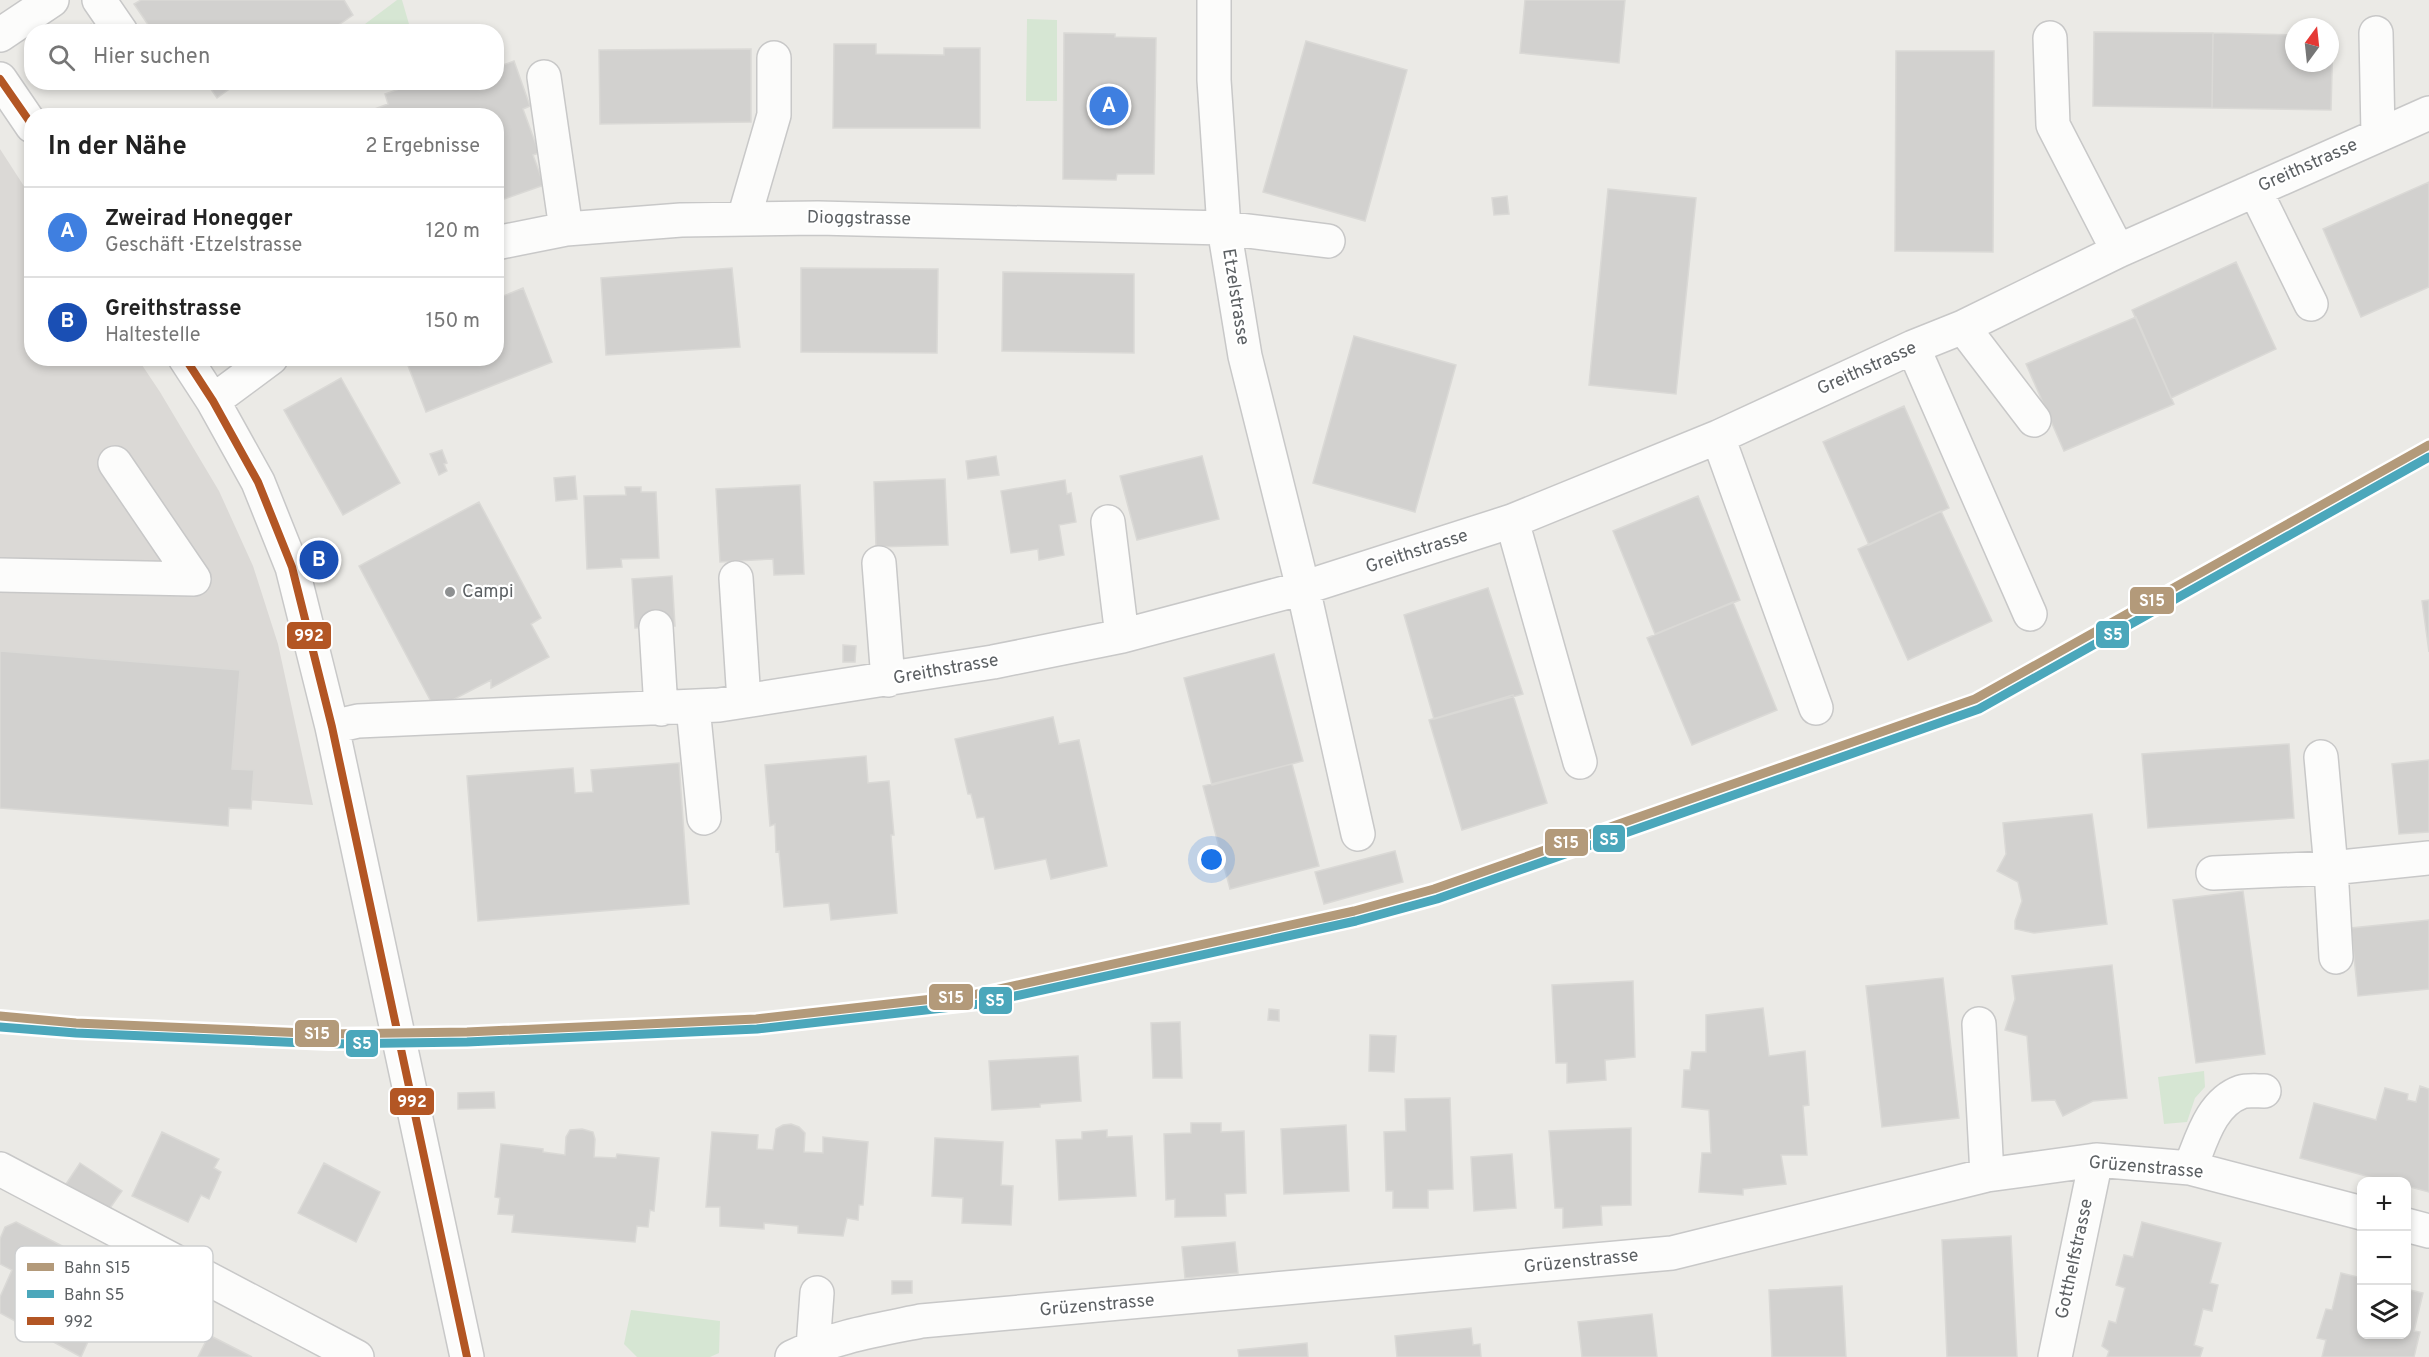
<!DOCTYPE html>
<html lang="de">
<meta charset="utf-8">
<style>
:root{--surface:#fff;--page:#f6f6f6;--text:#222;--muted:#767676;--line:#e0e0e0;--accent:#8e9091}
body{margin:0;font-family:Overpass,sans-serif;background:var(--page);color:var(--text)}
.controls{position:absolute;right:18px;bottom:18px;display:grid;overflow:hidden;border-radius:12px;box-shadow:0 3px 9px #0003}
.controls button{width:54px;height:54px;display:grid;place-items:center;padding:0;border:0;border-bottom:2px solid var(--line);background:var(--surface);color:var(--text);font:30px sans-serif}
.compass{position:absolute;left:2285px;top:18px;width:54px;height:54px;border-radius:50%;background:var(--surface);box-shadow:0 3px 9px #0003;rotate:15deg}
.you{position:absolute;left:1212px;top:860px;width:21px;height:21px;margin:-15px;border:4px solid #fff;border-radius:50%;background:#1a73e8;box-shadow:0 0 0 9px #1a73e833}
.badge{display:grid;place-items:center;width:39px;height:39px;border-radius:50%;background:var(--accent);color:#fff;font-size:20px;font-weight:700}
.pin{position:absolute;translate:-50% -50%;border:3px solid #fff;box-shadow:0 2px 6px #0006}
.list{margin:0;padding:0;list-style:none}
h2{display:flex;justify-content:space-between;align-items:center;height:78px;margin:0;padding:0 24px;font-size:26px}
h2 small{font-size:20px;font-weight:400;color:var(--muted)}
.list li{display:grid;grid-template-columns:39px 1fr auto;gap:18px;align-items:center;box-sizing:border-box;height:90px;padding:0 24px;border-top:2px solid var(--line)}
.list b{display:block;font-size:22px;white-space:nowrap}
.list p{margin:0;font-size:20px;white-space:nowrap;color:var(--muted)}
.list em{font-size:20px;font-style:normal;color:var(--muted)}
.icon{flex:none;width:33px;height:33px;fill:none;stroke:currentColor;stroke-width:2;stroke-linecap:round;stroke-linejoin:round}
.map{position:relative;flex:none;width:2429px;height:1357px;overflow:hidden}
.search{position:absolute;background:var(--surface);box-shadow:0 3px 9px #0003;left:24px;top:24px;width:480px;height:66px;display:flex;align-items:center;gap:15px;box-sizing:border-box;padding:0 21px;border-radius:24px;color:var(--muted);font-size:22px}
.panel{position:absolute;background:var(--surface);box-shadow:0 3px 9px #0003;left:24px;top:108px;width:480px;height:258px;border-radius:24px}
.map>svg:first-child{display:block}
.industrial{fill:#dbd9d6}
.green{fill:#d6e6d3}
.building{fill:#d2d1cf;stroke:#dad9d6;stroke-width:1.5}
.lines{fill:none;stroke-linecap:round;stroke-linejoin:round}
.minor-casing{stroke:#c8c8c8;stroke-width:36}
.minor{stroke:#fcfcfb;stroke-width:33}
.bus-1-casing{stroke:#fff;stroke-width:12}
.bus-1{stroke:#b35624;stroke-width:8}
.rail-1-casing{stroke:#fff;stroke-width:14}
.rail-2-casing{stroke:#fff;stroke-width:14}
.rail-1{stroke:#b39a7a;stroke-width:9}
.rail-2{stroke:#4ba7bb;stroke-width:9}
.poi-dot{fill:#8e9091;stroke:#fff;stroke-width:2}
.labels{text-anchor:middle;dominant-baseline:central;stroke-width:4.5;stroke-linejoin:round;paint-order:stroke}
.street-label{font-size:18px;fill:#5c6063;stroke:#fff}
.poi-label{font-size:18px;fill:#5c6063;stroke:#fff;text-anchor:start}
.key{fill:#fff;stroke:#cecfd0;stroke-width:1.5}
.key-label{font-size:16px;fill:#5c6063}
.line-badge{stroke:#fff;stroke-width:2}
.badge-label{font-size:16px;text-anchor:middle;font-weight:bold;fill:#fff}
</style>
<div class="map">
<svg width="2429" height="1357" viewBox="0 0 2429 1357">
<rect width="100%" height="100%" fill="#ebeae6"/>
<path class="industrial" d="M0 149 31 197 32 358 138 359 160 392 219 491 253 566 278 644 313 805 0 781Z"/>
<path class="green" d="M397 0H402L411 31H358L357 30Z
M1027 19 1057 20V101H1026Z
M2204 1071 2205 1087 2195 1098 2187 1122 2164 1124 2158 1077Z
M631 1310 720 1321 719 1353 710 1357H637L624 1344Z"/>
<path class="building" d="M141 0H344L353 15 328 32H153L134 4Z
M1525 0H1625L1619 63 1520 53Z
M91 24 96 32H79Z
M2094 32 2213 33 2212 108 2093 106Z
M1064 33 1115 34V37L1156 38 1154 174H1117L1116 180 1063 179Z
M2213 33 2294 35V63H2330V35H2333L2331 110 2212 108Z
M1306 41 1407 70 1365 221 1263 192Z
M834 44H876V54L944 55V48H980V128H833Z
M496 48 503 65 514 61 530 106 523 109 539 153 533 155 544 185 496 202V116H356L388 104 385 94 419 82H496Z
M751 49V122L600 124 599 50Z
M1896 51H1994L1993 252 1895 251Z
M206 82H239L217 98Z
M149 110 153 116H141Z
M2429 182V287L2361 317 2323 229Z
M1608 189 1696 198 1676 394 1589 385Z
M1507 196 1509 214 1494 215 1492 198Z
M2236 262 2276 349 2171 398 2132 310Z
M732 268 740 347 606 355 601 278Z
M801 268 938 269 937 353 801 352Z
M1003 272 1134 274V353L1002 351Z
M523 288 552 362 426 412 405 358H496V299Z
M2136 317 2174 404 2064 451 2026 364Z
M1354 336 1456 365 1415 512 1313 483Z
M341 378 400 483 343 515 284 410Z
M1904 406 1949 508 1869 545 1823 442Z
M442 450 447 463 444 464 447 471 439 475 430 454Z
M996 456 999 475 968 479 966 461Z
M1202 456 1219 519 1137 540 1120 476Z
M575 476 577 499 556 501 554 478Z
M945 479 948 545 876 547 874 482Z
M1065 480 1067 494 1071 493 1076 522 1059 525 1064 555 1039 560 1038 549 1011 553 1001 491Z
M800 485 804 574 774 575 773 559 720 562 716 489Z
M625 487H641V492H656L659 558 621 559 622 567 587 569 584 496 626 495Z
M1698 496 1740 600 1655 634 1613 531Z
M479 502 541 618 531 624 549 657 491 688V680L435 709 359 566Z
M1941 511 1992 621 1908 660 1858 549Z
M672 576 675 626 635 628 632 579Z
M1488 588 1523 694 1434 719 1404 615Z
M2429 600V652L2422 601Z
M1733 602 1777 710 1692 745 1647 638Z
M843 645 856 646 855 662H843Z
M0 651 240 670 232 769 254 770 251 809 229 808 228 826 0 808Z
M1274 654 1303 761 1212 785 1184 678Z
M1513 695 1547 803 1462 830 1429 720Z
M1053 717 1059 744 1079 740 1107 866 1051 879 1046 859 995 869 984 817 977 818 971 794H968L955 739Z
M2289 744 2294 818 2148 828 2142 754Z
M866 756 868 783 889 781 894 835H891L897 913 831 920 829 903 784 907 779 851 776 852 775 824 770 826 765 765Z
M2429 760V832L2399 834 2392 764Z
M679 763 689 904 478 921 467 776 573 768 575 793 593 792 591 770Z
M1292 764 1319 866 1230 889 1203 786Z
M2092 814 2107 924 2034 933 2015 929V921L2022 901 2018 882 1997 871 2006 854 2003 823Z
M1395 851 1403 882 1324 904 1315 872Z
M2243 891 2265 1054 2196 1063 2173 900Z
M2429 920V989L2358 996 2351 928Z
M2112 965 2127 1098 2093 1101 2063 1116 2055 1100 2032 1101 2027 1036 2005 1030 2015 999 2012 976Z
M1943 978 1959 1118 1882 1127 1866 986Z
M1633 981 1635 1057 1605 1060 1606 1080 1567 1083V1063H1556L1552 985Z
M1763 1008 1769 1056 1805 1051 1809 1105 1803 1106 1807 1155H1781L1786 1184 1743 1189V1195L1699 1192 1702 1153H1711L1709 1110 1682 1107 1684 1070H1690L1692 1052H1706V1015Z
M1269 1009 1279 1010V1021L1268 1020Z
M1180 1022 1182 1078H1153L1151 1023Z
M1370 1035 1396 1036 1394 1072 1369 1071Z
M1078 1056 1081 1101 1040 1104V1107L992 1110 989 1061Z
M2420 1086 2429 1089V1192L2406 1186V1182H2388L2300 1158 2314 1103 2376 1120 2385 1088 2408 1094 2407 1100 2416 1102Z
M494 1092 495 1108 458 1109V1093Z
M1450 1098 1453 1189 1428 1190V1208H1393V1191H1386L1384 1132 1406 1131 1405 1099Z
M1191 1123H1221V1132L1244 1131 1246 1193 1225 1194 1226 1216 1175 1217V1199L1166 1200 1164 1134 1191 1133Z
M791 1124 799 1127 805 1133 804 1152 823 1153V1137L868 1142 863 1205H859L858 1220 847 1218 843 1236 798 1233V1226L764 1223V1229L720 1226V1207H706L712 1132 758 1135 757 1149 773 1150 776 1129 783 1125Z
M1346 1125 1349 1191 1284 1194 1281 1129Z
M1631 1128V1205L1601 1206 1602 1225 1563 1228V1208H1555L1549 1131Z
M582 1129 593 1132 595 1139 594 1157 616 1158 617 1154 659 1158 654 1211 650 1210 648 1227 637 1226 635 1242 512 1232 514 1215 498 1214 500 1198 495 1197 501 1144 543 1149V1152L565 1155 566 1137 570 1130Z
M1107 1130V1137L1132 1136 1136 1196 1059 1200 1056 1140 1082 1139V1132Z
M162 1132 219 1159 214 1168 221 1172 209 1199 201 1195 188 1222 132 1196Z
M935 1138 1003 1142 1001 1185 1013 1186 1011 1225 962 1223 963 1198 932 1196Z
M1512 1154 1516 1208 1474 1211 1471 1157Z
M80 1163 122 1191 108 1211 66 1184Z
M324 1163 380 1192 356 1242 298 1213Z
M16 1222 118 1275 81 1357 0 1313V1297L12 1270 0 1264V1239L5 1227Z
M2142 1222 2221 1243 2210 1283 2218 1285 2212 1311 2203 1309 2194 1345 2203 1348 2200 1357H2107L2109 1351 2102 1346 2109 1321 2116 1323 2125 1288 2116 1285 2124 1255 2133 1257Z
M2011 1236 2017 1357H1947L1942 1240Z
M1235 1242 1238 1273 1185 1278 1182 1247Z
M2341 1273 2362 1278V1334H2406V1289L2423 1293 2414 1331 2420 1332 2414 1357H2322L2326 1340 2317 1338 2326 1309 2332 1310Z
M892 1281H912V1293L892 1294Z
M1842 1286 1846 1357H1772L1769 1290Z
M1652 1314 1657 1357H1582L1578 1322Z
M1471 1328 1473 1345 1480 1344 1481 1357H1397L1395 1336Z
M209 1335 252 1357H198Z
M1307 1343 1308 1357H1239L1238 1350Z"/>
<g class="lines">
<g class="minor-casing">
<path id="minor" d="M99 0 121 32
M1214 0V80L1224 228 1245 356 1303 588 1358 834
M2376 33 2378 135
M0 35 52 0
M2050 38 2053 125 2118 251
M544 77 566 229
M0 79 32 126
M2255 190 2311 304
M744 218 774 115V58
M496 243 566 229 681 220 818 218 1224 228 1328 241
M1963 327 2034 420
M1913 347 2030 614
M185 358 213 401 258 482 292 567 332 727 467 1357
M213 401 271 358
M1718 437 1816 708
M1512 521 1580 762
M1108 522 1122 636
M879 563 888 680
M0 575 194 579 115 463
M736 578 744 701
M656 627 661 709
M693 707 704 818
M332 727 358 721 719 705 993 662 1122 636 1303 588 1512 521 1718 437 1913 347 1963 327 2118 251 2429 113
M2321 757 2331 868 2336 957
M2213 873 2331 868 2429 858
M1979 1024 1987 1175
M2190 1168C2201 1142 2210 1103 2241 1092 2247 1090 2257 1091 2264 1091
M0 1169 357 1357
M2406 1225 2429 1231
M813 1347 817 1293
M792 1357C833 1337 877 1330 921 1321L1672 1253 1987 1175 2096 1160 2190 1168 2362 1213
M2055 1357 2096 1160"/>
</g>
<use href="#minor" class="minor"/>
<g class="bus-1-casing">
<path id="bus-1" d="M0 79 32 125
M185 358 213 401 258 482 292 567 332 727 467 1357"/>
</g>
<use href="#bus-1" class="bus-1"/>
<g class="rail-1-casing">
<path id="rail-1" d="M0 1016 76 1023 329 1034 467 1032 756 1019 977 994 1354 911 1434 889 1975 699 2429 445"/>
</g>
<g class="rail-2-casing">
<path id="rail-2" d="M0 1027 76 1033 329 1044 467 1042 757 1029 979 1004 1356 921 1437 899 1979 709 2429 457"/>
</g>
<use href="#rail-1" class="rail-1"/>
<use href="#rail-2" class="rail-2"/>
</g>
<circle class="poi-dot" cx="450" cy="592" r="6"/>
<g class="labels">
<g class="street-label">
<text transform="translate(2308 166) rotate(-24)">Greithstrasse</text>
<text transform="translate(859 219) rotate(1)">Dioggstrasse</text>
<text transform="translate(1235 297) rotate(81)">Etzelstrasse</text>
<text transform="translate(1867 369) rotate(-24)">Greithstrasse</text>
<text transform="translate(1417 552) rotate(-18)">Greithstrasse</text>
<text transform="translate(946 670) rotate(-10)">Greithstrasse</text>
<text transform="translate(2146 1168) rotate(5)">Grüzenstrasse</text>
<text transform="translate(2075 1259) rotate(-78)">Gotthelfstrasse</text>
<text transform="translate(1581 1262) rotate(-6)">Grüzenstrasse</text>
<text transform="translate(1097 1306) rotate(-5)">Grüzenstrasse</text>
</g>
<g class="poi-label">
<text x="462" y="592">Campi</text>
</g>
</g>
<rect x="15" y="1246" width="198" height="96" rx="9" class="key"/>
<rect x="27" y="1263" width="27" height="8" fill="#b39a7a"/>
<rect x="27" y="1290" width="27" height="8" fill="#4ba7bb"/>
<rect x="27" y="1317" width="27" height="8" fill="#b35624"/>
<g class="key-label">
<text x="64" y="1273">Bahn S15</text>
<text x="64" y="1300">Bahn S5</text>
<text x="64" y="1327">992</text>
</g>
<g class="line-badge">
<rect x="2129" y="586" width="46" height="29" rx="6" fill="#b39a7a"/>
<rect x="2095" y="620" width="35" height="29" rx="6" fill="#4ba7bb"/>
<rect x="286" y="621" width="46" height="29" rx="6" fill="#b35624"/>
<rect x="1592" y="824" width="34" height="29" rx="6" fill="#4ba7bb"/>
<rect x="1544" y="828" width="45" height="29" rx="6" fill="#b39a7a"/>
<rect x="928" y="983" width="46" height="28" rx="6" fill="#b39a7a"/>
<rect x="978" y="986" width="35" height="29" rx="6" fill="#4ba7bb"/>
<rect x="294" y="1019" width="46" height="29" rx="6" fill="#b39a7a"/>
<rect x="345" y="1029" width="34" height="29" rx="6" fill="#4ba7bb"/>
<rect x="389" y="1087" width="46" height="29" rx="6" fill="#b35624"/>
</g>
<g class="badge-label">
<text x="2152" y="606">S15</text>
<text x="2113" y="640">S5</text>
<text x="309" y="641">992</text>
<text x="1609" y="845">S5</text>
<text x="1566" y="848">S15</text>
<text x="951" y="1003">S15</text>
<text x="995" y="1006">S5</text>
<text x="317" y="1039">S15</text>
<text x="362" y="1049">S5</text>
<text x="412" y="1107">992</text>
</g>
</svg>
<div class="controls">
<button>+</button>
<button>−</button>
<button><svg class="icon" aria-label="layers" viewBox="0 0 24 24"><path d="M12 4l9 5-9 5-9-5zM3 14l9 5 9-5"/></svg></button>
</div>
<svg class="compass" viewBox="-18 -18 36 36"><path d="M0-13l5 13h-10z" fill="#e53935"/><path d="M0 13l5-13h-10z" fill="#767676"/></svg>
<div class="you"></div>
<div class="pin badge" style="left:1109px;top:106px;background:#3f7fe0">A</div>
<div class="pin badge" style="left:319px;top:560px;background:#1a4fb4">B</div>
<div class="search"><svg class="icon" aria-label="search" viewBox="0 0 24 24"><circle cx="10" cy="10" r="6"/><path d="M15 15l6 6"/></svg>Hier suchen</div>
<section class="panel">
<h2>In der Nähe<small>2 Ergebnisse</small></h2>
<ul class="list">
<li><span class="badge" style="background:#3f7fe0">A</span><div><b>Zweirad Honegger</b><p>Geschäft · Etzelstrasse</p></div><em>120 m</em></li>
<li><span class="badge" style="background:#1a4fb4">B</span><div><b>Greithstrasse</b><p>Haltestelle</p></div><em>150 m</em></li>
</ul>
</section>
</div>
